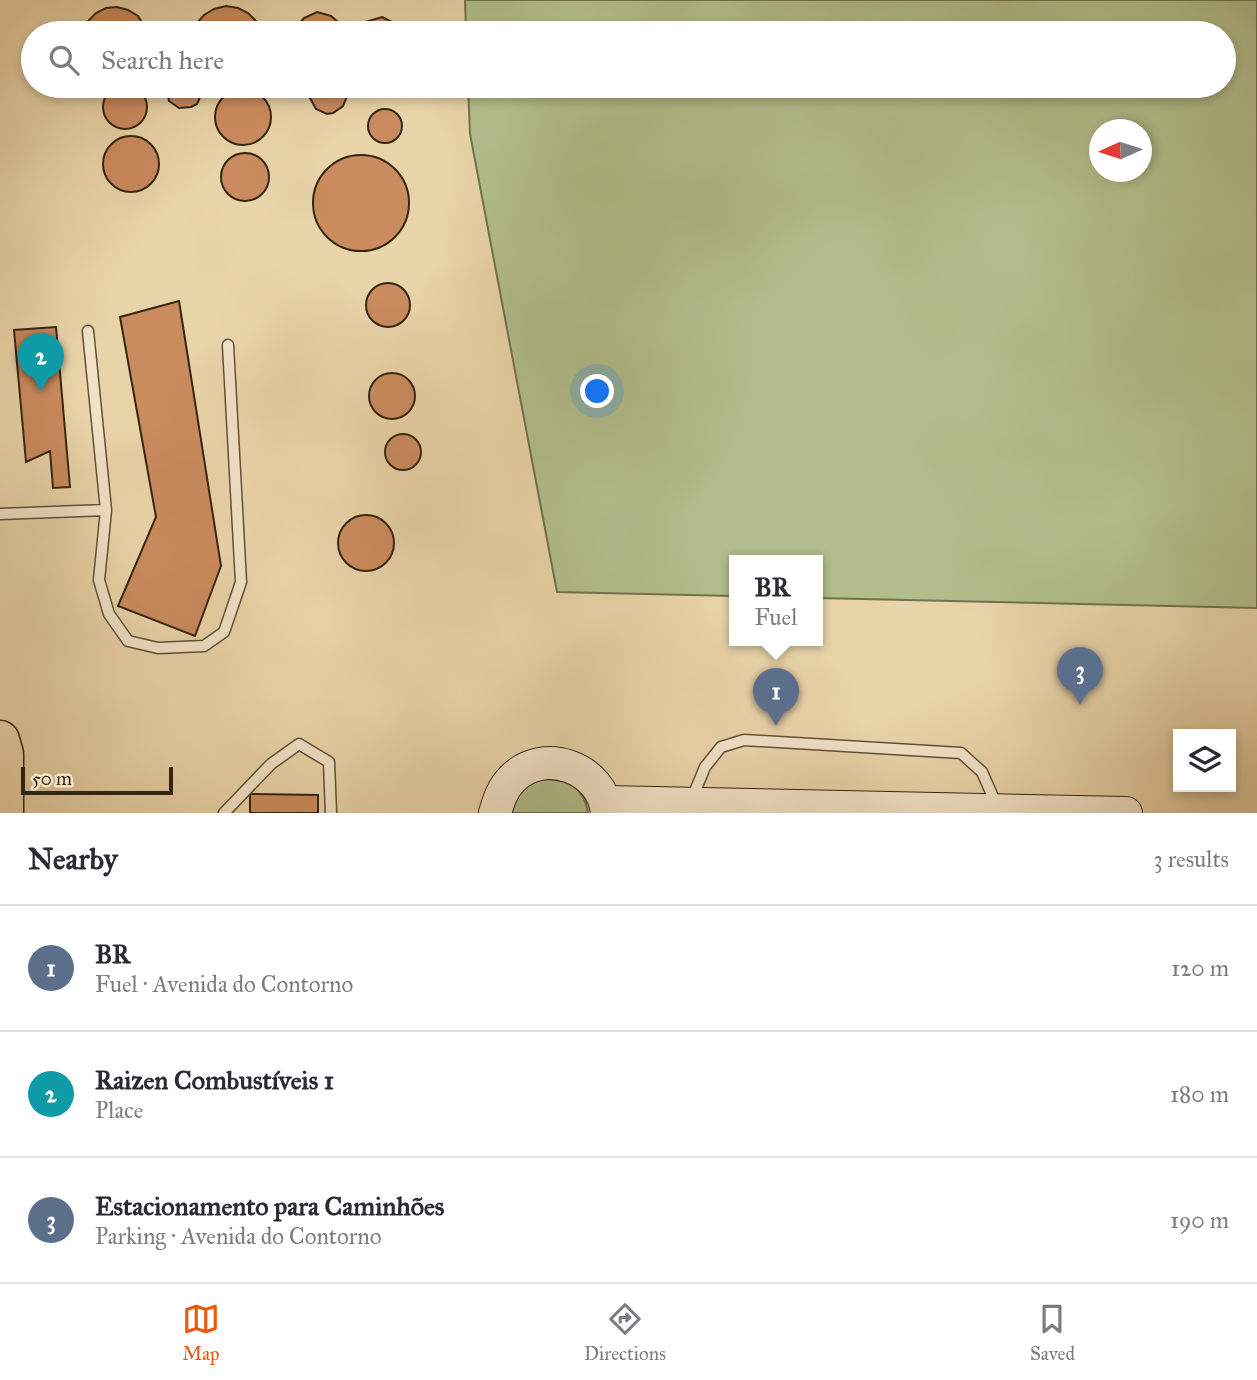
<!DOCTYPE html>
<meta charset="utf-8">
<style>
:root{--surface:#fff;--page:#f2f2f3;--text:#2b2b33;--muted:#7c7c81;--line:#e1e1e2;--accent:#ea580c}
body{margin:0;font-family:"IM FELL Great Primer",serif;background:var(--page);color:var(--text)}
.controls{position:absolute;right:21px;bottom:21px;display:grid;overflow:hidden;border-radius:0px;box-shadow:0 4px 10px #0003}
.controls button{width:63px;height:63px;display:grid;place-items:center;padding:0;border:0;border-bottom:2px solid var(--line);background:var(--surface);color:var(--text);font:35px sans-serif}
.compass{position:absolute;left:1089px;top:119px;width:63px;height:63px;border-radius:50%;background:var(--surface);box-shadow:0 4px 10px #0003;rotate:267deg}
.scale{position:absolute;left:21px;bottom:18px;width:152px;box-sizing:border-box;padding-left:7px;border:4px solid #342613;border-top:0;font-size:19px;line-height:24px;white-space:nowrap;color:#342613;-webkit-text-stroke:5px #f1e2c6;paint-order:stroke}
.you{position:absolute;left:598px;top:392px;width:24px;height:24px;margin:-18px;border:5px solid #fff;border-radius:50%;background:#1a73e8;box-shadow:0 0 0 10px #1a73e833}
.badge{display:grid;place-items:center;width:46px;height:46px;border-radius:50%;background:var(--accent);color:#fff;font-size:23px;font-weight:700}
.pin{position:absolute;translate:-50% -58px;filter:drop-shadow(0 2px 4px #0008)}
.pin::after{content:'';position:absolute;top:37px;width:24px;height:21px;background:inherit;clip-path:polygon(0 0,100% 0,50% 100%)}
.popup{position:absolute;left:729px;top:555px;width:94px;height:91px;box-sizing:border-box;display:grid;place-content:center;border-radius:0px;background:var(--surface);filter:drop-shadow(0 2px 5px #0005);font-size:23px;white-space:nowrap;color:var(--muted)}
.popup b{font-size:26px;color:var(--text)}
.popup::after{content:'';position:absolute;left:50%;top:100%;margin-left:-14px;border:14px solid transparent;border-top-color:var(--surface)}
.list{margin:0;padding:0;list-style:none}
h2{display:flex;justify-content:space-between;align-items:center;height:91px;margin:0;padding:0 28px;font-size:30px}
h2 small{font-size:23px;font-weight:400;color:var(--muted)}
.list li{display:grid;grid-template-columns:46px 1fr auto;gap:21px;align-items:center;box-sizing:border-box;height:126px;padding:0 28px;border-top:2px solid var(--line)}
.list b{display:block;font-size:26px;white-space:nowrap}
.list p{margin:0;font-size:23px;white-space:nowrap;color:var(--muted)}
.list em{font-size:23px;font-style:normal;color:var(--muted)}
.icon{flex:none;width:38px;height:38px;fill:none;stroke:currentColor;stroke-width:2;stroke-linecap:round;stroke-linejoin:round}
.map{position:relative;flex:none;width:1257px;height:813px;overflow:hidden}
.search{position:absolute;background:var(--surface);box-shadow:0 4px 10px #0003;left:21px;right:21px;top:21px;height:77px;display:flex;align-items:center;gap:18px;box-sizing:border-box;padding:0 24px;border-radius:38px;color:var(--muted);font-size:26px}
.sheet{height:469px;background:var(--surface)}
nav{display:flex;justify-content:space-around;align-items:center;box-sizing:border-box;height:98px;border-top:2px solid var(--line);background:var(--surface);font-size:19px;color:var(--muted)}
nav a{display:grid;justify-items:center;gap:4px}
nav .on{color:var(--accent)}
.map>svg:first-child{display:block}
.green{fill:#b1be8b;stroke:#72724f;stroke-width:2;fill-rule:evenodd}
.building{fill:#ca8b5e;stroke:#342613;stroke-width:2}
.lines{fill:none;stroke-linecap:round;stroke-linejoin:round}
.lane-casing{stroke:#615138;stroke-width:13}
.secondary-casing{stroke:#342613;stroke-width:34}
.highway-casing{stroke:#342613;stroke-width:41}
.lane{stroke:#f1e2c6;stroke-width:10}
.secondary{stroke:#f1e2c6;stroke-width:32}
.highway{stroke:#e9d3a8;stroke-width:38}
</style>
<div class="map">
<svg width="1257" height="813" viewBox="0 0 1257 813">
<rect width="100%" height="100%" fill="#e9d3a8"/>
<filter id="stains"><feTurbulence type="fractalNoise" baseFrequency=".00286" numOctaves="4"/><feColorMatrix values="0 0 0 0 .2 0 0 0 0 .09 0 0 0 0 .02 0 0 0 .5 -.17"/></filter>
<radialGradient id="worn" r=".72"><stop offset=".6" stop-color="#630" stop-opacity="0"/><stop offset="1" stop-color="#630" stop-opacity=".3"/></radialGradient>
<path class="green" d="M465 0H1257V608L818 598V560H734V596L557 592 470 134 468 86H1224V33H466ZM1100 130H1142V172H1100Z
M535 779C562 779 583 781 588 813H507L514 794Z"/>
<path class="building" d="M226 6 238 8 248 13 256 21 262 33H193L196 24 204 15 214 9Z
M117 7 128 10 138 16 148 33H82L88 21 96 13 106 8Z
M317 12 331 16 337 21 342 33H296L299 24 304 18Z
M382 17 398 25 404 33H356L365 22Z
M103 107a22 22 0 1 1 44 0a22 22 0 1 1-44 0Z
M166 86H202V93L197 104 191 107 179 108 169 101Z
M313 86H344L347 96 343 106 333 113 327 114 316 109 310 98Z
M215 117a28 28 0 1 1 56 0a28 28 0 1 1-56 0Z
M368 126a17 17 0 1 1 34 0a17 17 0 1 1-34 0Z
M103 164a28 28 0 1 1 56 0a28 28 0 1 1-56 0Z
M221 177a24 24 0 1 1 48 0a24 24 0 1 1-48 0Z
M313 203a48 48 0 1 1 96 0a48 48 0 1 1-96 0Z
M366 305a22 22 0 1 1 44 0a22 22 0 1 1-44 0Z
M179 301 221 566 195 636 118 606 156 517 120 317Z
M56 327 70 487 53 488 50 451 26 462 14 330Z
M369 396a23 23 0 1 1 46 0a23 23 0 1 1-46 0Z
M385 452a18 18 0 1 1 36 0a18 18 0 1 1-36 0Z
M338 543a28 28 0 1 1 56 0a28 28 0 1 1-56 0Z
M250 794 318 795V813H250Z"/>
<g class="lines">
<g class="lane-casing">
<path id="lane" d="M106 510 99 580 109 614 128 641 158 648 204 646 224 632 241 582 228 345
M0 514 106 510 88 331
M691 801 705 767 721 747 744 740 961 753 982 772 997 806
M224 813 271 764 299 744 329 762 331 813"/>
</g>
<g class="secondary-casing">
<path id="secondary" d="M606 802 1126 813
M495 813C499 800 502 789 512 779 544 746 603 768 607 813"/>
</g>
<g class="highway-casing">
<path id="highway" d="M0 740 4 754V813"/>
</g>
<use href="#lane" class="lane"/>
<use href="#secondary" class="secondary"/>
<use href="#highway" class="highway"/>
</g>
<rect width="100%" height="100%" filter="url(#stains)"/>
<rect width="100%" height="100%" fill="url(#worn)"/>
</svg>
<div class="controls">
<button><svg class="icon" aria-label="layers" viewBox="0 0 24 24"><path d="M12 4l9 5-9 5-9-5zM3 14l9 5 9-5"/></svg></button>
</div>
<svg class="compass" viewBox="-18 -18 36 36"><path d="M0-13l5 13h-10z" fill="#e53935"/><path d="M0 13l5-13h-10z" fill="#7c7c81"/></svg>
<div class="scale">50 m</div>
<div class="you"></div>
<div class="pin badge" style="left:776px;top:726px;background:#5c6f8a">1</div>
<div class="popup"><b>BR</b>Fuel</div>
<div class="pin badge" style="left:41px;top:391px;background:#0f9aa8">2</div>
<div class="pin badge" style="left:1080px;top:705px;background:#5c6f8a">3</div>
<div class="search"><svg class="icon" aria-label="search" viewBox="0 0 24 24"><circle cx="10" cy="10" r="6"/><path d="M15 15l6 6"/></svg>Search here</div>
</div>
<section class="sheet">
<h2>Nearby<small>3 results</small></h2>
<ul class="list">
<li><span class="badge" style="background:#5c6f8a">1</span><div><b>BR</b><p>Fuel · Avenida do Contorno</p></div><em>120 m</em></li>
<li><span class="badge" style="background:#0f9aa8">2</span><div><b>Raizen Combustíveis 1</b><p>Place</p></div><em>180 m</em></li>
<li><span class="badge" style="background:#5c6f8a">3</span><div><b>Estacionamento para Caminhões</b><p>Parking · Avenida do Contorno</p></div><em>190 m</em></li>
</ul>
</section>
<nav>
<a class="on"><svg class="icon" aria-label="map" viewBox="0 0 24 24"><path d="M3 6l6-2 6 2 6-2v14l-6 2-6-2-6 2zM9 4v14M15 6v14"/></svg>Map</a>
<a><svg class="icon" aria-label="directions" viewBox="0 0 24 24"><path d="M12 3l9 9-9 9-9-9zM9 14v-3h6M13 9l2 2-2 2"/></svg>Directions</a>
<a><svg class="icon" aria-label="saved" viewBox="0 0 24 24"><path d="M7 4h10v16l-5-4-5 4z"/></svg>Saved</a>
</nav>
